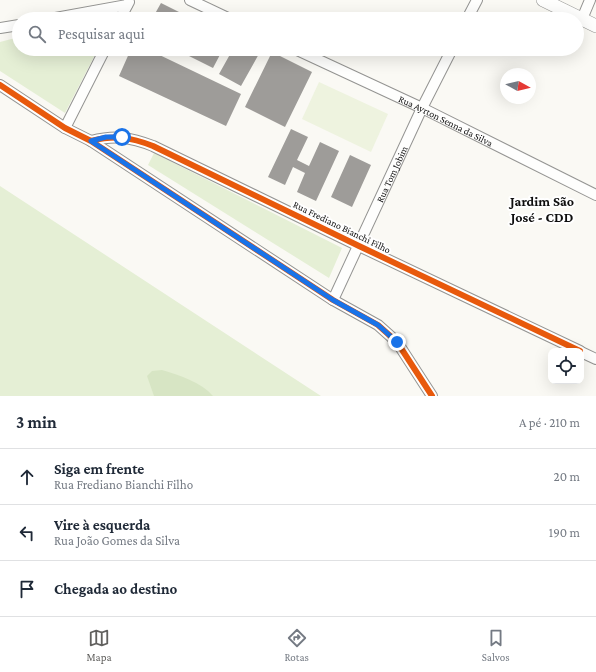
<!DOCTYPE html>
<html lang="pt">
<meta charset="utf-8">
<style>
:root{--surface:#fff;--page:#f6f6f7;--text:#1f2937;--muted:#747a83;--line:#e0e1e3;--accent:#61605e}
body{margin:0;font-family:"Crimson Pro",serif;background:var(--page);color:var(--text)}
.controls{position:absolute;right:12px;bottom:12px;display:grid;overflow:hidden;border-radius:8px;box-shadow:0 4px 16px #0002}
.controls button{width:36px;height:36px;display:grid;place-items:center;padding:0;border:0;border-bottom:1px solid var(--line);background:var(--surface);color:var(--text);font:20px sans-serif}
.compass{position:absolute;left:500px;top:68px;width:36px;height:36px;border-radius:50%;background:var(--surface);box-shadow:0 4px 16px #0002;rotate:98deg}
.stop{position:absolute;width:12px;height:12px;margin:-9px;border:3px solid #1a73e8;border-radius:50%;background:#fff}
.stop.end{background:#1a73e8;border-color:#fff;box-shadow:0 1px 4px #0008}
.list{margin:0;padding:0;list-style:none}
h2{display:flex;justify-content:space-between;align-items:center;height:52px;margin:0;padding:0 16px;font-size:17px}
h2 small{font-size:13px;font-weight:400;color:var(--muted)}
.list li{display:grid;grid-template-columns:26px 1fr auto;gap:12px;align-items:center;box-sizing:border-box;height:56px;padding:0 16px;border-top:1px solid var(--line)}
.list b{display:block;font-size:15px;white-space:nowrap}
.list p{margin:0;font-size:13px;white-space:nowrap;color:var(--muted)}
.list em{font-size:13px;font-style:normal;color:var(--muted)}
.icon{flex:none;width:22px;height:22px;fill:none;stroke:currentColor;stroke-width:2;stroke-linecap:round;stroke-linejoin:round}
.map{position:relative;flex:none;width:596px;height:396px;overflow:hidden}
.search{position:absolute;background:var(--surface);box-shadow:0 4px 16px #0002;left:12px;right:12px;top:12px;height:44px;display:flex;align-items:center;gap:10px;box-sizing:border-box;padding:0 14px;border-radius:22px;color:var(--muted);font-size:15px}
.sheet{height:220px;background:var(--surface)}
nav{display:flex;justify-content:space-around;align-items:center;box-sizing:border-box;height:56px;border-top:1px solid var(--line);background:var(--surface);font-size:11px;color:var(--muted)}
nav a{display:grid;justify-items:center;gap:2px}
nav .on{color:var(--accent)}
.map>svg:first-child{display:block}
.green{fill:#e5efd5}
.forest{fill:#d7e5c4}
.pitch{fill:#eef3df}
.building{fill:#9e9c99}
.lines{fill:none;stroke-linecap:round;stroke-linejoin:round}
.minor-casing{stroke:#949492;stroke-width:12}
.tertiary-casing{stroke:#949492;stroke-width:14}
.minor{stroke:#fefefd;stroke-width:10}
.tertiary{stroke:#fefefd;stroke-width:13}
.cycleway-casing{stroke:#fff;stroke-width:8}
.cycleway{stroke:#e8590c;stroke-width:6}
.route{stroke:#1a73e8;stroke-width:5}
.labels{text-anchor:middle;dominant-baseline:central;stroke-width:4;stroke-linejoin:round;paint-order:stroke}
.street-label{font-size:10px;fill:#0e0e0e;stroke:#fff}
.district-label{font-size:14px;font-weight:bold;fill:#0e0e0e;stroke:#fff}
</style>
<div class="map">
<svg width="596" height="396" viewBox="0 0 596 396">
<rect width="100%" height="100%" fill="#faf9f4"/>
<path class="green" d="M19 37V49H98L65 113 0 71V42Z
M154 153 342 248 329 278 148 165Z
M0 186 321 396H0Z"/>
<path class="forest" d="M162 370C179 375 201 382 213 396H154L147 376 152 371Z"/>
<path class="pitch" d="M319 82 388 114 371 152 302 119Z"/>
<path class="building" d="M161 3 193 19H152Z
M131 49H147L241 94 226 126 119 76Z
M175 49H223L213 68Z
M233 49H254L260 52 241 86 219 74Z
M272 52 312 72 285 127 245 107Z
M291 129 308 137 297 160 309 166 320 142 339 151 316 201 297 192 305 173 293 167 285 185 268 177Z
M350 155 371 165 352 207 331 197Z"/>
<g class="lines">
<g class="minor-casing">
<g id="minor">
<path d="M190 0 230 19"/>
<path d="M50 19 127 5"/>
<path d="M120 19 129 2"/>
<path d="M467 19 477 0"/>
<path d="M582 19 590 0"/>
<path d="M0 28 19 25"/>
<path id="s1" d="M295 49 422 108 596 195"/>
<path d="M0 85 65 128 91 141 333 300 378 325 397 342 432 396"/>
<path d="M65 128 105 49"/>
<path d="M91 141C115 135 130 137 153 146L359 246 580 351"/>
<path id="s2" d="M333 300 422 108 452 49"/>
<path d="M581 352 596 359"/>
</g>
</g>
<g class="tertiary-casing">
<path id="tertiary" d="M543 0 596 26"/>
</g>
<use href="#minor" class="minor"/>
<use href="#tertiary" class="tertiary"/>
<g class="cycleway-casing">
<path id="cycleway" d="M0 85 65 128 91 141 333 300 378 325 397 342 432 396
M91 141C115 135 130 137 153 146L359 246 580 351"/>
</g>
<use href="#cycleway" class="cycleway"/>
</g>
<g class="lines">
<path class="route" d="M122 137H106L91 141 333 300 378 325 397 342"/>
</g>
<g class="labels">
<g class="street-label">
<text stroke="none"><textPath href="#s1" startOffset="167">Rua Ayrton Senna da Silva</textPath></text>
<text stroke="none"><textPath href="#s2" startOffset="139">Rua Tom Jobim</textPath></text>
<text transform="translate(342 227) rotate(26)">Rua Frediano Bianchi Filho</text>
</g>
<g class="district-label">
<text x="542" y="201">Jardim São<tspan x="542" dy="16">José - CDD</tspan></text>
</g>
</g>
</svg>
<div class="controls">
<button><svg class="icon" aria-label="locate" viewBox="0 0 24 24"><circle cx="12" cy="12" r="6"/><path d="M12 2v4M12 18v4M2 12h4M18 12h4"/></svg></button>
</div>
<svg class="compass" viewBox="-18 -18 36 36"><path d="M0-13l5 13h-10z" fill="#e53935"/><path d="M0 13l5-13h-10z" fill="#747a83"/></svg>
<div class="stop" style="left:122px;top:137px"></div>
<div class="stop end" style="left:397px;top:342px"></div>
<div class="search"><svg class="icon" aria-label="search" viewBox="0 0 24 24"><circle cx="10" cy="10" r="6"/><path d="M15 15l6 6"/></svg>Pesquisar aqui</div>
</div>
<section class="sheet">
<h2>3 min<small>A pé · 210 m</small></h2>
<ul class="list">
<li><svg class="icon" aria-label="ahead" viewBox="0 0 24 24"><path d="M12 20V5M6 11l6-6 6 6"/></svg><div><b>Siga em frente</b><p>Rua Frediano Bianchi Filho</p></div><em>20 m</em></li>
<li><svg class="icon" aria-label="left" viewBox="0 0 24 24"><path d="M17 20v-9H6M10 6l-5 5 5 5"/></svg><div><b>Vire à esquerda</b><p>Rua João Gomes da Silva</p></div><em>190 m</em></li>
<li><svg class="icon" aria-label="arrive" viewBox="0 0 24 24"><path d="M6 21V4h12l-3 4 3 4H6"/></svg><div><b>Chegada ao destino</b></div></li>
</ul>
</section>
<nav>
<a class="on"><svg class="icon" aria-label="map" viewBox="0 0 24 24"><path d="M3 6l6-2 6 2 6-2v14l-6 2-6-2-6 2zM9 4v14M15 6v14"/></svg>Mapa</a>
<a><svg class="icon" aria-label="directions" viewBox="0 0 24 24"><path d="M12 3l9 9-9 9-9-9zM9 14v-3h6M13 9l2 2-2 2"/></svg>Rotas</a>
<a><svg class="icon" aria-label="saved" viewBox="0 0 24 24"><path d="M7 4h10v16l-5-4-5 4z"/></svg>Salvos</a>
</nav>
